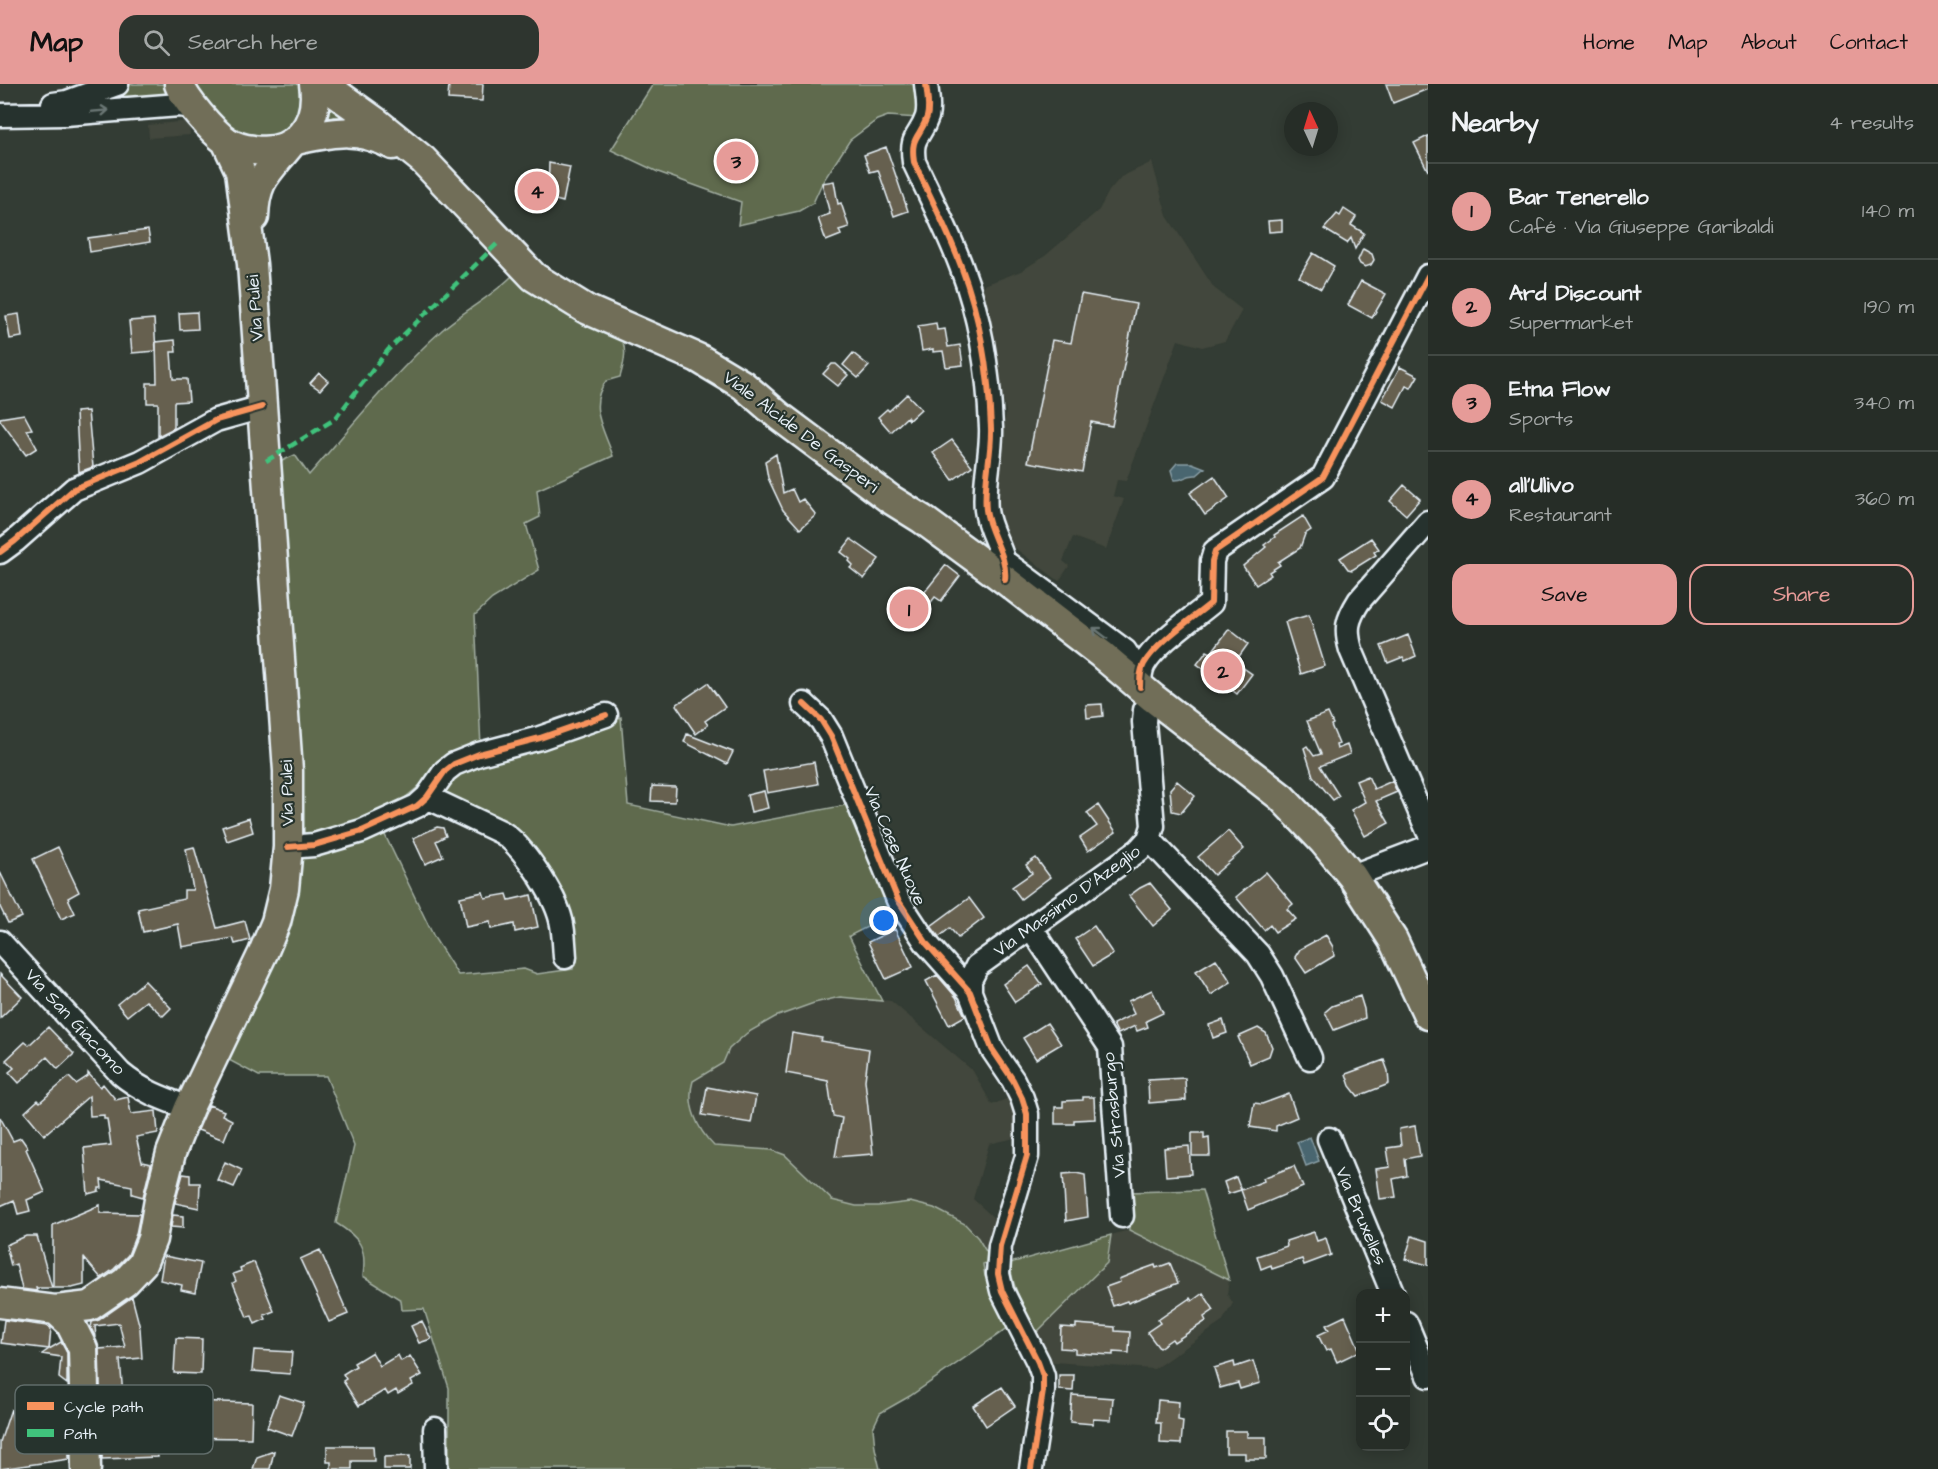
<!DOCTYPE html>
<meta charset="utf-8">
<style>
:root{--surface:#262d27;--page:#2e352f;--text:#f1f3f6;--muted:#a4a8a7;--line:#424944;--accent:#e69b98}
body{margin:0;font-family:"Architects Daughter",sans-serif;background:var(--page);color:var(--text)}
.controls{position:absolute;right:18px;bottom:18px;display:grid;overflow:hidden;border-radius:12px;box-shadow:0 3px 15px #0003}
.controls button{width:54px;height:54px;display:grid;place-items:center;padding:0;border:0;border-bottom:2px solid var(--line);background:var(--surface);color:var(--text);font:30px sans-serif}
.compass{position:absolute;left:1284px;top:18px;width:54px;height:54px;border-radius:50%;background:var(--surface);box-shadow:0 3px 15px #0003;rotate:356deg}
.you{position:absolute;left:884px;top:837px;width:21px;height:21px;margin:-15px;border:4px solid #fff;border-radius:50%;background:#1a73e8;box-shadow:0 0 0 9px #1a73e833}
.badge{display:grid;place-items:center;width:39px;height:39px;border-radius:50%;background:var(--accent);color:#111;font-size:20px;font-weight:700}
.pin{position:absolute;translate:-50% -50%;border:3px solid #fff;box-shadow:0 2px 6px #0006}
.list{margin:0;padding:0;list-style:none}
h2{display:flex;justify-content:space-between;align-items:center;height:78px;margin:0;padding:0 24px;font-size:26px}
h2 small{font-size:20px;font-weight:400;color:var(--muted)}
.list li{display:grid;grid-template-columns:39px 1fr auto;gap:18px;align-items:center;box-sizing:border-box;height:96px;padding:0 24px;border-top:2px solid var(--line)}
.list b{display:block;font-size:22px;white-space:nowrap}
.list p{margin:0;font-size:20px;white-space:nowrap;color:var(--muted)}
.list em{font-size:20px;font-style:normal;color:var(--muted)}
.actions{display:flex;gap:12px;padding:18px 24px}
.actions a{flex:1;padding:14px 0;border:2px solid var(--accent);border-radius:18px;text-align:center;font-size:21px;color:var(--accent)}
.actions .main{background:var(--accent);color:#111}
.icon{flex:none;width:33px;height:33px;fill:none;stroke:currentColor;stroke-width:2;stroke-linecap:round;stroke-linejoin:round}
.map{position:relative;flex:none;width:1428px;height:1385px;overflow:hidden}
header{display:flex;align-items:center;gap:36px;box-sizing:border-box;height:84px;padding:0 30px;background:var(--accent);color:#111}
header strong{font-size:28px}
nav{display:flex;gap:33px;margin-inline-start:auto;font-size:21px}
.search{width:420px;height:54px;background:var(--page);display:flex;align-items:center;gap:15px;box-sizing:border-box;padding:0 21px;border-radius:18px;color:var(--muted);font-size:22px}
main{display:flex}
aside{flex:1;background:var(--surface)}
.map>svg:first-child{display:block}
.built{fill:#42473c}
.green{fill:#5e6b4d;stroke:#a3aea2;stroke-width:1.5}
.water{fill:#49666f;stroke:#899ea6;stroke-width:1.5}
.building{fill:#66604f;stroke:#e8f1f8;stroke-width:1.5}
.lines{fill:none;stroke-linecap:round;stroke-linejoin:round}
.minor-casing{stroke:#e8f1f8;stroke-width:27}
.major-casing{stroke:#e8f1f8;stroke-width:33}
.minor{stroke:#26332d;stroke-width:22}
.major{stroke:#716e59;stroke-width:28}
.quiet{stroke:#40c37c;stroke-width:4.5;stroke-dasharray:9 4.5;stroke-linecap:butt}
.cycleway-casing{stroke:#26332d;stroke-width:10}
.cycleway{stroke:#f8935d;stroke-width:6}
.oneway{stroke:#6a7674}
.labels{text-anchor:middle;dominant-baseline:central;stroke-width:4.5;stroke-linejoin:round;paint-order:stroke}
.street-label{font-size:18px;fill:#e8f1f8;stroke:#26332d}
.key{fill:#26332d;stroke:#606c6a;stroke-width:1.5}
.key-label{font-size:16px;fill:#e8f1f8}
</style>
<header>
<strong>Map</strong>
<div class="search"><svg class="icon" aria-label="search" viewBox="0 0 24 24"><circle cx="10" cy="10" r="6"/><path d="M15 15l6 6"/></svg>Search here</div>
<nav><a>Home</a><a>Map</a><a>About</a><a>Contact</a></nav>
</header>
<main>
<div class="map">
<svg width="1428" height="1385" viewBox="0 0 1428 1385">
<rect width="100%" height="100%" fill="#333c34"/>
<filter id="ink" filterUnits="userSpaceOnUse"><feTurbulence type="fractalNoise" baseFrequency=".0167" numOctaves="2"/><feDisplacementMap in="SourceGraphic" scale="12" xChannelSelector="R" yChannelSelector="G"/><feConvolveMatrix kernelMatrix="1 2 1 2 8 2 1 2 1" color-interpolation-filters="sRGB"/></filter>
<g filter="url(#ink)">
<path class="built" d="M189 37 190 51 149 54 148 41Z
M1152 78 1167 132 1214 204 1242 226 1225 257 1202 263 1178 256 1126 397 1117 396 1113 412 1124 415 1106 465 1073 453 1063 477 1069 482 1059 497 1004 456 994 428 1006 327 1002 311 996 307 974 205 1021 187 1045 172 1099 126 1109 107 1121 93Z
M840 913 891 917 973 987 992 1021 1011 1013 1016 1024 1019 1053 989 1060 973 1115 996 1136 987 1169 978 1154 910 1118 878 1122H856L832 1116 785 1071 772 1066 714 1062 705 1053 691 1025 689 1008 692 997 723 979 729 965 747 949 775 933 814 919Z
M1129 1146 1229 1196 1227 1210 1233 1219 1222 1238 1154 1285 1053 1278 1037 1248 1107 1179 1111 1151Z"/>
<path class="green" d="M132 0H166L172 15 106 20V12Z
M188 0H304L307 21 284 55 234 51Z
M653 0H921L919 34 888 32 877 36 850 56 822 99 813 119 799 127 738 141 741 118 658 88 611 66Z
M326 17 373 42 321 39Z
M514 190 618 248C628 263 625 276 620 293L606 297C587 322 604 345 613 372L537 406 540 433 526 440 539 486 492 515 475 531 481 664 448 678 388 728 332 752H300L275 380 295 371 309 391C352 342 393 290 442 246 465 226 493 212 514 190Z
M621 633 628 721 731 743 846 721 899 827 849 852 882 917 840 913 814 919 775 933 747 949 729 965 723 979 693 997C686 1020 697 1045 714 1062L772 1066 785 1071 832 1116 856 1122H878L910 1118 934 1124 965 1140 978 1154 987 1169 986 1179 983 1180 985 1192 992 1211 1009 1243 910 1312 880 1329 873 1344 875 1364 880 1385H449V1304L424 1225 402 1226 401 1216 363 1192C367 1163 360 1154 336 1139L354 1062 326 992H259L225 974 298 770 383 747 435 855 458 891 524 885 537 890 573 885 575 861 568 820 517 747 443 708 455 688 541 662Z
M1202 1106 1229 1196 1129 1146V1108Z
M1111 1151 1107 1179 1037 1248C1025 1225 1012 1205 1010 1179Z"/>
<path class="water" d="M1177 379H1192L1205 384 1197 391C1184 390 1185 397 1174 396L1171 386Z
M1310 1053 1319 1077 1306 1082 1297 1058Z"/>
<path class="building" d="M449 0H483L482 17 448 15Z
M1386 0H1428V5L1393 19Z
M1428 52V87L1414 59Z
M886 63 908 127 894 132 878 86 870 88 864 71Z
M549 79 570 83 563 118 548 114Z
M834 97 838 120 841 119 849 143 839 146 841 151 826 157 818 134 830 130 822 99Z
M1344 125 1356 133 1351 141 1364 149 1355 165 1351 154 1347 159 1324 145 1337 130 1340 132Z
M1282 136V147L1269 148 1268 137Z
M148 146 150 158 90 168 88 154Z
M1363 165 1372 170 1374 176 1371 181 1365 183 1360 180 1358 176Z
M1313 169 1334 182 1321 205 1299 193Z
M1361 197 1386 210 1372 234 1348 221Z
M1081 210 1136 220 1112 342 1091 338 1082 388 1028 378 1052 256 1071 259Z
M197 228 198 245 180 246 179 229Z
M19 230 22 253 10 255 6 232Z
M154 235 156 267 132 269 129 237Z
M936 239 937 246 945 245 948 263 960 261 963 281 946 283 943 267 933 268V265L922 267 918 242Z
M175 256 176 268H171L173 295H187L189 317 174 318V344L158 352V319H147V299H157L156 258Z
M853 269 869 282 858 294 843 281Z
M832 280H836L848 291 838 302 823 290Z
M1400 283 1418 292 1411 304 1406 302 1395 323 1382 316Z
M319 289 328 297 320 306 310 299Z
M907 310 921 325 909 336 907 333 891 348 878 333 887 325 889 327Z
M88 327 93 383 79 388 76 328Z
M24 330 32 345 27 346 37 364 26 371 0 336V334Z
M952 356 972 382 953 396 933 369Z
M776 370 783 409 792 405 798 418 803 415 816 431 800 445 783 426 768 394 765 377Z
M1214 392 1229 414 1205 431 1190 409Z
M1404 401 1420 415 1406 431 1390 417Z
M1303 432 1311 446 1305 450 1300 464 1278 478 1280 481 1269 488 1271 491 1256 501 1243 482 1266 463 1264 461 1275 453 1274 451Z
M1371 454 1379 465 1374 468 1376 471 1352 486 1348 485 1340 474Z
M851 455 879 475 864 495 850 484 853 481 849 477 850 475 841 468Z
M946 481 960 492 941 517 935 513 914 540 893 524 904 510 916 519Z
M1309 531 1325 582 1301 590 1285 538Z
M1229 545 1248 560 1235 578 1252 590 1237 610 1197 580 1207 567 1211 569Z
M1408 551 1416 572 1405 577 1403 573 1388 579 1381 562Z
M708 599 725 623 705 637 708 641 696 650 676 621Z
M1102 620 1103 632 1087 634 1086 621Z
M1328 629 1333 640 1331 641 1339 660 1336 661 1337 665 1347 661 1350 670 1320 682 1339 712 1333 716 1313 692 1304 664 1307 662 1314 672 1321 670 1307 637Z
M687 650 733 668 727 680 684 658Z
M814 678 818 700 767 709 763 687Z
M1368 692 1374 705 1392 697 1397 708 1376 717 1389 739 1365 752 1351 726 1365 718 1356 697Z
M1177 697 1195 712 1181 729 1172 727 1170 705Z
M652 702 676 703 675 718 651 717Z
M764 707 768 724 751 728 747 711Z
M1098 721 1116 748 1088 767 1080 754 1097 742 1087 729Z
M249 734 253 748 227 757 222 743Z
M437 743 443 744 446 752 436 757 443 772 425 780 413 754Z
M1228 747 1244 765 1214 791 1198 773Z
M58 763 79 808 68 814 75 829 61 835 33 775Z
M194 763 217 844 245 837 250 856 235 860 233 854 182 863 178 840 143 848 138 825 184 815V806H193L186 765Z
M1036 774 1050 793 1021 815 1012 803 1032 789 1026 781Z
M0 788 22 833 8 839 0 823Z
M1266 788 1293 820 1287 825 1296 835 1275 848 1270 841 1264 846 1236 813Z
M1150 799 1172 826 1153 842 1129 812 1140 804Z
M483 808 485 814 507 810 509 816 531 811 538 843 515 848 514 840 491 845 490 838 466 843 460 813Z
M969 814 984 834 958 854 950 844 939 853 931 842Z
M1094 842 1113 870 1093 882 1075 855Z
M895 845 913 883 886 895 868 858Z
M1326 851 1333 863 1334 872 1306 889 1295 873 1300 865Z
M1216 875 1231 898 1211 911 1196 887Z
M1029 882 1042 900 1015 918 1003 900Z
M0 890 22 913 0 934Z
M937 891 956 913 965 932 949 941 926 897Z
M145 897 171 924 163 932 146 917 127 932 117 920Z
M1152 906 1163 929 1146 937 1148 943 1137 947 1135 942 1118 950 1113 940 1134 930 1128 917Z
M1360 912 1364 925 1365 934 1334 946 1325 928 1332 922Z
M1223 936 1227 949 1213 954 1209 941Z
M1047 939 1061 960 1036 975 1023 954Z
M48 943 74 970 58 985 47 973 19 999 9 988 14 984 6 976 25 958 29 961Z
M1258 944 1266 949 1272 963 1269 972 1250 980 1238 953Z
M792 949 822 954 821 957 869 965 865 996 873 1070 835 1073 842 1034 833 1032 828 997 786 989Z
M1384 976 1388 987 1389 1000 1358 1012 1350 1002 1346 990Z
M88 989 100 1003 103 1000 116 1016 128 1013 131 1030 156 1027 158 1049 136 1053 142 1078 151 1080 143 1113 132 1110V1102L101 1096 102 1104H99V1107L88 1110 84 1064 111 1061 107 1035H104V1031L90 1032 89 1012 44 1051 25 1028 38 1016 40 1018 69 993 76 1000 88 992Z
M1185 994 1186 1016 1149 1019 1148 996Z
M707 1003 756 1012 751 1039 702 1031Z
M1289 1010 1297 1033 1276 1042V1047L1250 1043 1254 1019 1262 1020Z
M1083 1013H1094L1095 1035 1074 1036V1040H1055V1023H1063V1017L1083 1016Z
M209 1021 224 1027 222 1031 232 1036 224 1056 198 1046Z
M0 1033 13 1057 21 1054 28 1064 26 1065 45 1108 27 1116 30 1127 18 1130 14 1116 0 1122Z
M1415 1042 1420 1072 1405 1075 1407 1092 1393 1095 1396 1113 1380 1115 1376 1085 1390 1083 1387 1064 1401 1062 1399 1045Z
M1192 1049H1204V1054L1209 1053 1210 1072H1192Z
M1189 1062 1191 1090 1166 1092 1164 1064Z
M225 1078 242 1086 234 1103 217 1096Z
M1294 1082 1303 1103 1248 1126 1241 1106 1264 1097 1263 1094Z
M1076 1089 1085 1091 1088 1133 1066 1137 1063 1090Z
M183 1090 190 1091V1099H200L199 1124 175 1119Z
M1236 1093 1241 1106 1228 1110 1224 1098Z
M100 1121V1129L140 1130 136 1150 128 1171 114 1185 101 1194 84 1174V1201L72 1204H53V1141Z
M173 1131 183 1132V1144L171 1143Z
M1314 1148 1317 1157 1326 1154 1331 1171 1304 1181 1302 1175 1272 1185 1271 1181 1261 1185 1257 1172 1287 1162 1286 1157Z
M26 1152H37L52 1204H36L37 1207 22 1205 16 1180 11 1182 6 1161Z
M1412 1152 1428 1157V1181L1405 1175Z
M320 1166 348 1230 329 1238 300 1175Z
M164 1172 201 1179 195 1209 181 1206 182 1201 160 1196Z
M254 1178 274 1227 264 1231 266 1235 255 1240 252 1232 247 1233 233 1199 236 1197 233 1190 241 1187 240 1184Z
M1170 1179 1178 1199 1128 1219 1127 1217 1113 1222 1106 1203 1120 1198 1119 1195 1141 1186 1155 1181 1156 1184Z
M1203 1209 1214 1226 1204 1233 1206 1237 1174 1258 1172 1255 1159 1264 1147 1248 1160 1239 1158 1236 1190 1214 1192 1217Z
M132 1213 140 1244 142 1274 120 1276 123 1311 159 1307 160 1316 252 1319 251 1354 156 1353 158 1373 102 1375V1366L125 1364 131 1354 152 1353 148 1352 153 1328 110 1332V1339H101L99 1265 125 1263 119 1239 95 1242 96 1254 91 1244 92 1238 99 1236Z
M1345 1232 1360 1267 1337 1278 1331 1265 1326 1267 1318 1251 1329 1246 1326 1241Z
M4 1236 47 1242 51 1244 49 1265 61 1258 67 1269V1300L59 1294 61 1273 42 1270 49 1265 1 1259Z
M422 1237 431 1255 419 1259 411 1242Z
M1076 1240 1115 1243V1247L1130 1248 1129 1269 1113 1268V1271L1075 1269V1265L1060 1264 1061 1243 1076 1244Z
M176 1254 202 1255 201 1290 174 1289Z
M254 1266 292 1268 290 1290 252 1287Z
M372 1268 380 1282 398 1271 401 1277 410 1272 422 1291 411 1297 413 1301 398 1310 396 1306 388 1311 385 1306 359 1322 343 1297 346 1295 343 1290 356 1282 354 1279Z
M1253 1277 1260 1299 1240 1305 1238 1299 1220 1304 1214 1284 1234 1278 1235 1283Z
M1059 1291H1074L1073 1307 1059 1306Z
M1002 1303 1015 1322 986 1342 973 1322Z
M279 1311 304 1319 292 1352 267 1343Z
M1072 1311 1113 1314 1111 1336 1093 1335V1340L1070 1338Z
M1158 1316 1179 1318 1178 1336 1183 1337 1181 1360 1160 1359 1161 1339H1156Z
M59 1322 68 1323 69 1375 0 1385V1358L11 1325 15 1353 44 1345V1333H59Z
M1226 1347H1247V1353H1266V1375H1245V1369H1226Z
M327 1362H373L374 1377H352V1385H331V1378H327Z
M274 1367 270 1385H253L257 1373Z
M410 1372V1385H384V1373Z"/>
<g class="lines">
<g class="minor-casing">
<path id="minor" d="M926 0C927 11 930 22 927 33 920 54 910 51 914 78 930 112 948 147 961 182 980 232 989 291 991 344 992 371 983 399 986 426 989 451 1008 471 1005 496
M53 20 67 18 117 0
M0 31 65 30 179 21 193 23
M1428 438 1359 517C1347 536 1345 545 1351 566L1428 747
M0 468 15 457 74 405 140 378 216 336 262 323
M1005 478 1125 567 1140 590
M1140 603C1140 595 1140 587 1144 580 1155 560 1193 534 1211 519L1212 477 1215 467 1323 393 1428 192
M804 620 821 636 831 652 898 816 927 860 970 908 992 965 1013 996 1022 1014 1027 1030V1072L1000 1162 998 1190 1002 1207 1038 1278 1043 1292V1307L1031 1385
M427 713 501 748C523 761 555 811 561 836 564 848 564 861 565 873
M1149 755 1258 870 1272 892 1310 974
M288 763 314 761 362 747 417 722 427 713 445 687 454 680 479 670 540 654 606 631
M1352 792 1428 763
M1032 845 1110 963 1122 1132
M0 858 120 989C141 1007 164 1015 189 1024
M970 908V896L977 882 1139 766 1149 755 1153 742 1144 638 1145 626 1153 614
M1329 1055 1393 1210
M1406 1239 1428 1292
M435 1345 436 1385
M86 1353 118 1352"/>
</g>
<g class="major-casing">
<path id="major" d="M179 0C185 16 212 47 226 57 234 62 244 65 253 66 295 72 320 41 314 0
M323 0 376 38 423 76 534 193 586 225 698 274 743 301 779 332 890 415 922 435 1005 496 1101 570 1153 614 1281 713 1323 757 1352 792 1393 856 1428 931
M296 56C334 48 356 42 393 61
M254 133C255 96 267 89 289 62
M0 1219 56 1226 90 1222 125 1198 142 1180 152 1155 159 1116 171 1069 189 1024 263 869 276 838 284 805 288 763V687L252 180 240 87 226 57
M56 1226 70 1239 83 1265 86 1385"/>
</g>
<use href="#minor" class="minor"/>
<use href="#major" class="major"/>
<path class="quiet" d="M266 377 335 335 388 266 499 158"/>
<g class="cycleway-casing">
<path id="cycleway" d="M926 0C927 11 930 22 927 33 920 54 910 51 914 78 930 112 948 147 961 182 980 232 989 291 991 344 992 371 983 399 986 426 989 451 1008 471 1005 496
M0 468 15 457 74 405 140 378 216 336 262 323
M1140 603C1140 595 1140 587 1144 580 1155 560 1193 534 1211 519L1212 477 1215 467 1323 393 1428 192
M804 620 821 636 831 652 898 816 927 860 970 908 992 965 1013 996 1022 1014 1027 1030V1072L1000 1162 998 1190 1002 1207 1038 1278 1043 1292V1307L1031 1385
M288 763 314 761 362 747 417 722 427 713 445 687 454 680 479 670 540 654 606 631"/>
</g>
<use href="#cycleway" class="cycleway"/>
</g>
<defs><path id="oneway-shaft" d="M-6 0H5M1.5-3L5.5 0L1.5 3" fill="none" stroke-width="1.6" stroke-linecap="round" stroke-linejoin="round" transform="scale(1.5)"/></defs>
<g class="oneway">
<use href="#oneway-shaft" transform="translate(100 27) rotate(-5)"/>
<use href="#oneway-shaft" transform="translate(1100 549) rotate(-143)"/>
</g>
</g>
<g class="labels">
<g class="street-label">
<text transform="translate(255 224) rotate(-94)">Via Pulei</text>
<text transform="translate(801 348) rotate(37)">Viale Alcide De Gasperi</text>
<text transform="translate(287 709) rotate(-91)">Via Pulei</text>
<text transform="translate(895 762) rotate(66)">Via Case Nuove</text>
<text transform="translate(1067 817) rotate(-36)">Via Massimo D'Azeglio</text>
<text transform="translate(75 938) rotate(47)">Via San Giacomo</text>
<text transform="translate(1114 1031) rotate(-95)">Via Strasburgo</text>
<text transform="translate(1361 1132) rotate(67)">Via Bruxelles</text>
</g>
</g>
<rect x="15" y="1301" width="198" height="69" rx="9" class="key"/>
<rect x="27" y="1318" width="27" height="8" fill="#f8935d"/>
<rect x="27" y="1345" width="27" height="8" fill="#40c37c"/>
<g class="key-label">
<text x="64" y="1328">Cycle path</text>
<text x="64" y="1355">Path</text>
</g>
</svg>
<div class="controls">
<button>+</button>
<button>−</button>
<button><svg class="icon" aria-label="locate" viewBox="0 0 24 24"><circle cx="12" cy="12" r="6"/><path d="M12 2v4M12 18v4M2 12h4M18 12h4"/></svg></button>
</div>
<svg class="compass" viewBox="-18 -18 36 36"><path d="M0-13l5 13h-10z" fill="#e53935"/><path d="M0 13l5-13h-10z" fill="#a4a8a7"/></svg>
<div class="you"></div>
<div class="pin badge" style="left:909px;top:525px">1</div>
<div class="pin badge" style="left:1223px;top:587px">2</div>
<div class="pin badge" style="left:736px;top:77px">3</div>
<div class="pin badge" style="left:537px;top:107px">4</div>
</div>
<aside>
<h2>Nearby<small>4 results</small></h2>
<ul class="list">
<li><span class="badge">1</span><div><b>Bar Tenerello</b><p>Café · Via Giuseppe Garibaldi</p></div><em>140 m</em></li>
<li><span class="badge">2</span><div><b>Ard Discount</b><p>Supermarket</p></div><em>190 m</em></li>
<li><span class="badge">3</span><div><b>Etna Flow</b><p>Sports</p></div><em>340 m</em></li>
<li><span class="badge">4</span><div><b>all'Ulivo</b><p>Restaurant</p></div><em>360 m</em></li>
</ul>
<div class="actions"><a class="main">Save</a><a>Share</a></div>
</aside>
</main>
